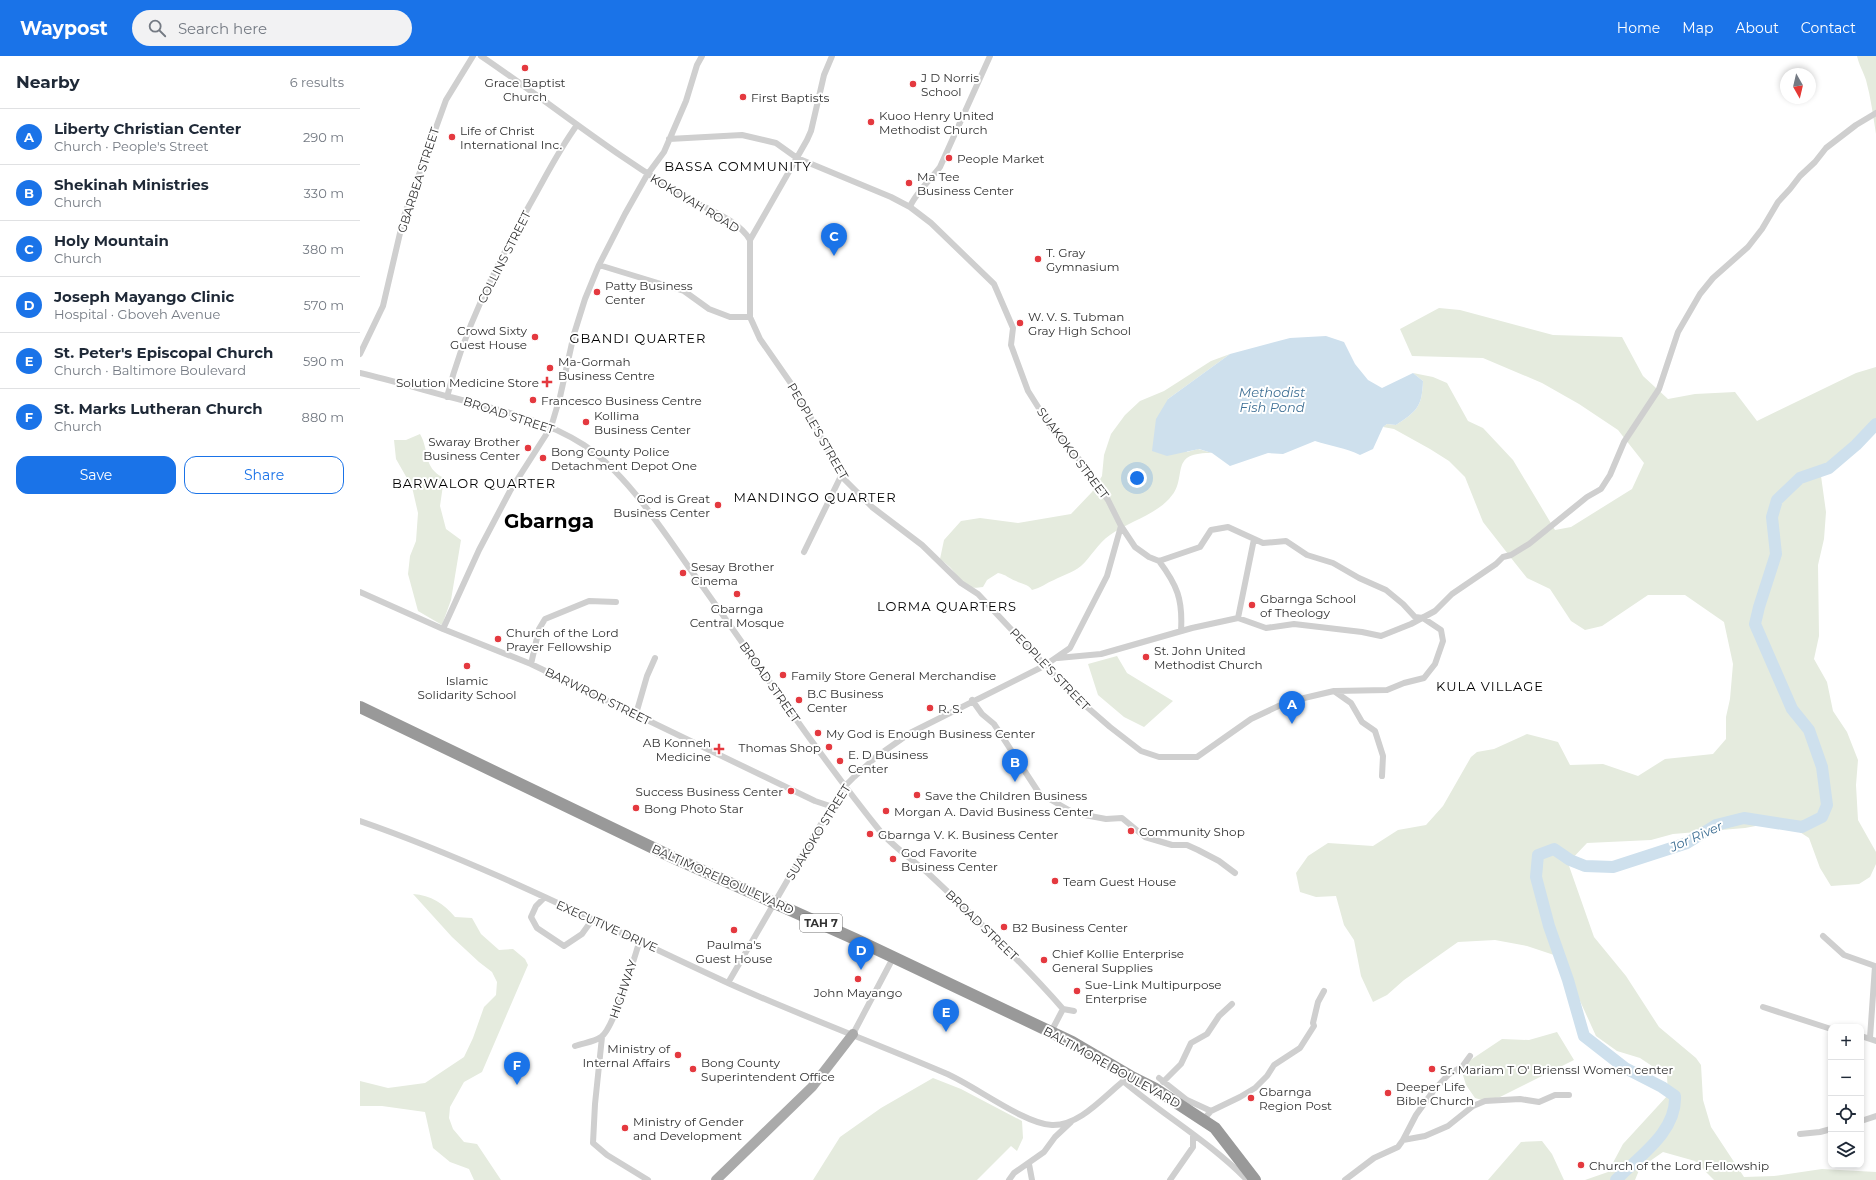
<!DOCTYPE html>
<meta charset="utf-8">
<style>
:root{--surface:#fff;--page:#f2f2f3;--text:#1f2937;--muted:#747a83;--line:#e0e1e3;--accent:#1a73e8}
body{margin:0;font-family:Montserrat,sans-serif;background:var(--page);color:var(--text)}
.controls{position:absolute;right:12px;bottom:12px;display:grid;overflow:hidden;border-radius:8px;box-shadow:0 2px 6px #0003}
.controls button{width:36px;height:36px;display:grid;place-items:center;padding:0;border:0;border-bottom:1px solid var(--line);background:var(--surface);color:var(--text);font:20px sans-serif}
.compass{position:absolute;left:1420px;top:12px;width:36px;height:36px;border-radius:50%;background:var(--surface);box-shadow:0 2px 6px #0003;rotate:172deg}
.you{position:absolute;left:777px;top:422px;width:14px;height:14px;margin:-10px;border:3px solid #fff;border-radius:50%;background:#1a73e8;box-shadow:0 0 0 6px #1a73e833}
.badge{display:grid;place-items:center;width:26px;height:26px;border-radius:50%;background:var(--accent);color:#fff;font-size:13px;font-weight:700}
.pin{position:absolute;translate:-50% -33px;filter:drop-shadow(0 1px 2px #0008)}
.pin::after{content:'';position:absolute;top:21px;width:14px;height:12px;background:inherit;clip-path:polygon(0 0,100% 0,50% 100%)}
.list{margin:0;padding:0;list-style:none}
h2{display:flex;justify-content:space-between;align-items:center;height:52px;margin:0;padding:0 16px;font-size:17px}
h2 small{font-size:13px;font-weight:400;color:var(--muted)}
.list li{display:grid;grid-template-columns:26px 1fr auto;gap:12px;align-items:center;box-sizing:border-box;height:56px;padding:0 16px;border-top:1px solid var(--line)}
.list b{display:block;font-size:15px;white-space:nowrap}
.list p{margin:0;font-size:13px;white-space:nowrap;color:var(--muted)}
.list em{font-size:13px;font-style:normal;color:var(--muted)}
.actions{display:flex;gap:8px;padding:12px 16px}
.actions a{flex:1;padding:9px 0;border:1px solid var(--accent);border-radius:12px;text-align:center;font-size:14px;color:var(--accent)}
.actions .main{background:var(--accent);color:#fff}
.icon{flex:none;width:22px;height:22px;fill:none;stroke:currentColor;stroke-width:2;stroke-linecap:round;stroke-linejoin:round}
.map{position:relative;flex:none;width:1516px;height:1124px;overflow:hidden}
header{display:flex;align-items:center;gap:24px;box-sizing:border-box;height:56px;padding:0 20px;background:var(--accent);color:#fff}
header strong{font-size:19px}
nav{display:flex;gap:22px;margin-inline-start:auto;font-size:14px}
.search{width:280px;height:36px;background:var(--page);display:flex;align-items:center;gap:10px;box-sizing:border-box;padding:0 14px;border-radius:22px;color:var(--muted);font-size:15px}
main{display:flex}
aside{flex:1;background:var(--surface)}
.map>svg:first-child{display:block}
.green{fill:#e5ebde}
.water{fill:#cee0ed}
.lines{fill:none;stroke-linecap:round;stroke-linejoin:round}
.river{stroke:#cee0ed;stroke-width:12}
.street{stroke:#cfcfcf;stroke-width:6}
.primary{stroke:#aaa;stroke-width:10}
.highway{stroke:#999;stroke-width:12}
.poi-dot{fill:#e4393f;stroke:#fff;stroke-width:1.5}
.labels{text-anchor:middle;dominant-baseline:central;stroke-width:4;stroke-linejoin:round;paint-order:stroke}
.shield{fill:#fff;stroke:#707070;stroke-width:1}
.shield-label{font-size:11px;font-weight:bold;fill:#323232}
.poi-label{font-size:12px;fill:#323232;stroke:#fff;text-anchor:start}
.street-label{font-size:12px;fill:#323232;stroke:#fff}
.neighbourhood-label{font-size:13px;letter-spacing:1px;fill:#000;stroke:#fff}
.water-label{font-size:13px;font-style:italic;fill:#3f7095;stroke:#fff}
.town-label{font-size:20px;font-weight:bold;fill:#000;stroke:#fff}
</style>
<header>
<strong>Waypost</strong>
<div class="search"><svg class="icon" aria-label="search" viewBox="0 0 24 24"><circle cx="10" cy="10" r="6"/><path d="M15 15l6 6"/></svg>Search here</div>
<nav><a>Home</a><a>Map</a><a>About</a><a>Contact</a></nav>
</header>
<main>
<aside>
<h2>Nearby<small>6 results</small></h2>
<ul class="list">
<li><span class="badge">A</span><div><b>Liberty Christian Center</b><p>Church · People's Street</p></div><em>290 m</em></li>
<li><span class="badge">B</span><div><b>Shekinah Ministries</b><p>Church</p></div><em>330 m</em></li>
<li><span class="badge">C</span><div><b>Holy Mountain</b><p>Church</p></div><em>380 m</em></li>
<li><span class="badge">D</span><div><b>Joseph Mayango Clinic</b><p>Hospital · Gboveh Avenue</p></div><em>570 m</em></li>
<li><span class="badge">E</span><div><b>St. Peter's Episcopal Church</b><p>Church · Baltimore Boulevard</p></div><em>590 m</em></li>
<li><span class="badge">F</span><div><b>St. Marks Lutheran Church</b><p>Church</p></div><em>880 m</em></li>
</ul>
<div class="actions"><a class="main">Save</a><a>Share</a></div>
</aside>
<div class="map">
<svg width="1516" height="1124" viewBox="0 0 1516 1124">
<rect width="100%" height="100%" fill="#fff"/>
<path class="green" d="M1497 0H1516V78C1513 60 1511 42 1506 24 1503 15 1499 9 1497 0Z
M1079 252 1100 254 1193 279 1262 281 1283 320 1308 343 1335 338 1375 336 1397 365 1496 317 1516 311V375L1506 381 1461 420 1466 456 1464 483 1458 509 1459 580 1454 603 1467 626 1473 655 1487 676 1498 704 1496 729 1498 764 1516 796V808L1510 821 1499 828 1471 830 1460 812 1449 782 1429 769 1406 768 1385 772 1313 778 1291 784 1227 787 1208 807 1234 881 1266 920 1299 971 1336 1002 1341 1009 1343 1044 1351 1071 1384 1121 1414 1120 1462 1113 1516 1116V1124H1354L1335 1105 1303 1096 1280 1112 1275 1124H1225L1248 1116 1263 1088 1308 1039 1307 1020 1280 1002 1257 995 1236 980 1200 901 1167 890 1135 884 1098 886 1044 924 1027 939 1013 946 1001 920 994 884 984 869 976 840 956 841 940 836 936 817 948 800 968 787 1013 790 1038 774 1066 769 1083 750 1111 701 1117 696 1134 693 1167 678 1198 686 1210 709 1243 708 1278 720 1305 703 1353 698 1366 683V661L1370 643 1373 608 1364 566 1325 539H1288L1242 570 1225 574 1211 565 1190 533 1167 522 1155 507 1123 466 1105 421 1089 405 1070 393 1034 373 1023 371 1027 368 1036 369C1057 355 1062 351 1063 325L1053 317 1073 321 1087 327 1108 365 1123 372 1153 404 1195 474 1211 471 1272 433 1284 407 1258 374 1219 348 1182 327 1123 302 1052 300 1040 273Z
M870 298 808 343 827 396 838 393 852 397C806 396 830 422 809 443 793 460 768 466 750 479 738 487 731 501 721 510 712 517 703 519 694 524 686 527 681 532 672 534 667 527 663 529 656 525 648 522 647 519 638 517L627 524 623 531C605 534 604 528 594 516 591 511 585 507 580 503L584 484 601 465 620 462 658 467 711 458 732 436 742 420 744 399 751 378 765 359 780 345 804 335 851 305Z
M60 378C70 395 62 411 84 422L80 450 86 473 101 484 91 544 82 569 58 555 48 518 50 500 56 485 58 457 52 431 36 403 34 384H46Z
M757 600 767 617 813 645 784 671 764 661 738 639 728 608Z
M53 838C71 839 84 848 95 861L112 862 121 878 139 894 153 893 165 903 168 909 122 1016 104 1026 90 1051 89 1062 93 1073 104 1086 117 1088 141 1124H114L109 1113 90 1106 73 1092 65 1056 22 1050H0V1025L28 1032 65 1027 104 1001 113 982 124 951 136 939 137 926 132 916 119 906 92 881Z
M1197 976 1214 1004 1140 1041 1125 1045 1115 1042 1106 1029 1102 1016 1106 1007 1142 983 1169 984Z
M573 1022 601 1033 662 1065 663 1082 657 1095 651 1090 617 1124H453L480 1081 521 1052Z
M1182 1085 1192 1098 1204 1124H1128L1161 1086Z"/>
<path class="water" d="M966 280 984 286 995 308 1008 324 1022 332 1053 317 1063 325C1062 351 1057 355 1036 369L1027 368 1023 371 1013 393 1000 399C986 392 970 390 955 385L923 398 908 397 870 410 852 397 839 393 807 400 792 395 796 363 808 343 870 298 930 282Z"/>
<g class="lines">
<path class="river" d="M1256 1124C1278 1101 1317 1076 1315 1040L1302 1031 1265 1012 1224 980 1208 924 1189 870 1176 821 1178 799 1194 793 1210 804 1225 810 1253 811 1327 787 1356 769 1384 762 1442 771 1462 761 1467 749 1462 711 1449 674 1432 653 1395 568 1399 551 1416 498 1412 461 1417 444 1440 422 1469 412 1496 389 1516 368"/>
<path class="street" d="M121 0C192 48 258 103 333 145 351 155 379 165 390 184
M472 0 464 19 451 75 447 84 390 184V261L400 283 439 339 481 420 512 451 562 489 601 527 618 538 712 638 750 671 781 695 799 701H837L891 663 927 646 974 635 991 647 1002 666 1015 675 1023 700 1022 720
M309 83 382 79 416 87 437 102 531 141 550 151 571 167 634 228 653 272 651 289 668 335 692 373 726 411 748 444 761 470 747 520 710 592 684 610 550 677 516 701 494 721 485 730 449 787 368 927
M550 151C554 139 572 122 580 111L630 0
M239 209 324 235 349 253 370 261H390
M0 298 23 250 44 160 86 44 113 0
M0 317C30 324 60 333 90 341 136 353 184 363 224 389 269 419 306 480 338 524 398 608 455 694 520 775 534 792 555 805 571 820 617 863 662 906 703 953L691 976
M87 341C104 273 136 211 169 150 185 122 198 95 217 69
M761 470 775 491 789 501 799 505 840 491 851 474 868 471 903 487 926 485 947 499 973 507 999 522 1026 534 1043 548 1055 561 1063 562 1081 574 1083 585 1075 608 1064 622 1044 627 1027 634 975 635
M444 496 481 420
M799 505C817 529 823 543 821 575
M0 536 83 573 171 608 455 745 473 751
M878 562 894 483
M83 573 119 494 150 435 191 371 200 341 214 278 225 243 239 209 265 158 287 119 304 96 326 45 337 9 342 0
M698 602 741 598 832 572 878 562 906 572 934 568 1002 576 1021 580 1051 568 1075 555 1092 538 1136 508 1143 501 1151 499 1169 488 1227 441 1241 433 1250 419 1264 386 1299 333 1318 276 1340 238 1353 222 1388 191 1402 173 1418 146 1430 133 1440 120 1455 106 1466 92 1496 69 1516 57
M171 608 179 573 185 563 229 545 256 546
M612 644 622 658 634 668 679 737 714 757 746 763 762 762 785 781 812 789H827L838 794 859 805 875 817
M276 658 287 620 295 602
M0 765C127 809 246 871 368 927 439 959 513 986 585 1017 614 1029 664 1068 692 1069 722 1070 747 1036 770 1020
M184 842 176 850 171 861 177 872 204 890 222 878 232 864
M1463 880 1484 899 1515 910 1510 982
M1403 951 1471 973
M703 953 714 955
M493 978 533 902
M1501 980 1516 985
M242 981 235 1048 233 1087 247 1099 288 1124
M215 990C223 987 234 986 241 981 254 973 274 902 280 884
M799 1022 827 1044 851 1055
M763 1025C803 1059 850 1086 887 1124
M803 1026 821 1008 831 987 847 978 859 960 872 948
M843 1064 851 1055 880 1041 895 1032 907 1020 914 1009 940 992 954 970 953 967 958 946 964 935
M1501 1065 1516 1060
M1440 1078 1460 1076 1471 1073
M1043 1084 1056 1059 1074 1034 1089 1018 1102 1011 1110 1000
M669 1108 672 1124
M649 1124 654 1117 684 1096 695 1081 711 1066
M810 1124 833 1091V1079
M985 1124 1014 1102 1038 1091 1043 1084 1065 1080 1088 1070 1113 1050 1125 1045 1160 1043 1179 1046 1195 1039H1209"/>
<path class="primary" d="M356 1124 452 1031 493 978"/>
<path class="highway" d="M0 651 312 801 495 883 712 986 770 1020 794 1032 855 1072 895 1124"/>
</g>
<g class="poi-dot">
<circle cx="165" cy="12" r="4"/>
<circle cx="553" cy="28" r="4"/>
<circle cx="383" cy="41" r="4"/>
<circle cx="511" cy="66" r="4"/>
<circle cx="92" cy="81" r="4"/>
<circle cx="589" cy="102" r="4"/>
<circle cx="549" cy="127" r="4"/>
<circle cx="678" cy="203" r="4"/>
<circle cx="237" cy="236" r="4"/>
<circle cx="660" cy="267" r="4"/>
<circle cx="175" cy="281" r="4"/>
<circle cx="190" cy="312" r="4"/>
<path d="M185 320h4v4h4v4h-4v4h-4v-4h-4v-4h4z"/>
<circle cx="173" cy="344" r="4"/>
<circle cx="226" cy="366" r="4"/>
<circle cx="168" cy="392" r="4"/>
<circle cx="183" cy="402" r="4"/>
<circle cx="358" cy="449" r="4"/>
<circle cx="323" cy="517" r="4"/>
<circle cx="377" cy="538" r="4"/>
<circle cx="892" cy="549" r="4"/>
<circle cx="138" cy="583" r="4"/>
<circle cx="786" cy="601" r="4"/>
<circle cx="107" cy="610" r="4"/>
<circle cx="423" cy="619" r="4"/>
<circle cx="439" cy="644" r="4"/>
<circle cx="570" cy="652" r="4"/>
<circle cx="458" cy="677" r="4"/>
<circle cx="469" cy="691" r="4"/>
<path d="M357 687h4v4h4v4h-4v4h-4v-4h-4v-4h4z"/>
<circle cx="480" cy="705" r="4"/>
<circle cx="431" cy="735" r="4"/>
<circle cx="557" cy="739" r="4"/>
<circle cx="276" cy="752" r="4"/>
<circle cx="526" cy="755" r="4"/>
<circle cx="771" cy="775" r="4"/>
<circle cx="510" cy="778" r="4"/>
<circle cx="533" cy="803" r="4"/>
<circle cx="695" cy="825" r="4"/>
<circle cx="644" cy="871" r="4"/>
<circle cx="374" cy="874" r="4"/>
<circle cx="684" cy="904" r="4"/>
<circle cx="498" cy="923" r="4"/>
<circle cx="717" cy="935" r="4"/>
<circle cx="318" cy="999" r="4"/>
<circle cx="333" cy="1013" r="4"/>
<circle cx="1072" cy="1013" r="4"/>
<circle cx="1028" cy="1037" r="4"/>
<circle cx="891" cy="1042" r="4"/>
<circle cx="265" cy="1072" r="4"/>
<circle cx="1221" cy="1109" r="4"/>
</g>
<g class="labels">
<rect class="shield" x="440" y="858" width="42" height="18" rx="3"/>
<g class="shield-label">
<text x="461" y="867">TAH 7</text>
</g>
<g class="poi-label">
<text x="561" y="21">J D Norris<tspan x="561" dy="14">School</tspan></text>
<text x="165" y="26" text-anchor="middle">Grace Baptist<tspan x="165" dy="14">Church</tspan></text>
<text x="391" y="41">First Baptists</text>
<text x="519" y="59">Kuoo Henry United<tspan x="519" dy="14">Methodist Church</tspan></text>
<text x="100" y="74">Life of Christ<tspan x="100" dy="14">International Inc.</tspan></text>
<text x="597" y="102">People Market</text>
<text x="557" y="120">Ma Tee<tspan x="557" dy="14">Business Center</tspan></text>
<text x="686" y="196">T. Gray<tspan x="686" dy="14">Gymnasium</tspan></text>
<text x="245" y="229">Patty Business<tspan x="245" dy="14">Center</tspan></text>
<text x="668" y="260">W. V. S. Tubman<tspan x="668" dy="14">Gray High School</tspan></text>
<text x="167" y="274" text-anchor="end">Crowd Sixty<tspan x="167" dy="14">Guest House</tspan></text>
<text x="198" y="305">Ma-Gormah<tspan x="198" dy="14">Business Centre</tspan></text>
<text x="179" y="326" text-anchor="end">Solution Medicine Store</text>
<text x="181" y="344">Francesco Business Centre</text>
<text x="234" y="359">Kollima<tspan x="234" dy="14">Business Center</tspan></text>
<text x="160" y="385" text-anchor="end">Swaray Brother<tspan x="160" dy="14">Business Center</tspan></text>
<text x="191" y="395">Bong County Police<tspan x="191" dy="14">Detachment Depot One</tspan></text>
<text x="350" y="442" text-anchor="end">God is Great<tspan x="350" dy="14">Business Center</tspan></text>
<text x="331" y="510">Sesay Brother<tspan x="331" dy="14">Cinema</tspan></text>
<text x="900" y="542">Gbarnga School<tspan x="900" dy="14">of Theology</tspan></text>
<text x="377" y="552" text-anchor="middle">Gbarnga<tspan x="377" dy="14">Central Mosque</tspan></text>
<text x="146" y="576">Church of the Lord<tspan x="146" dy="14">Prayer Fellowship</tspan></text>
<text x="794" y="594">St. John United<tspan x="794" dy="14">Methodist Church</tspan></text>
<text x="431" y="619">Family Store General Merchandise</text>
<text x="107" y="624" text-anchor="middle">Islamic<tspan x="107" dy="14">Solidarity School</tspan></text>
<text x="447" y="637">B.C Business<tspan x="447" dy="14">Center</tspan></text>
<text x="578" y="652">R. S.</text>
<text x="466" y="677">My God is Enough Business Center</text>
<text x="351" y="686" text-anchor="end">AB Konneh<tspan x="351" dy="14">Medicine</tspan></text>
<text x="461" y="691" text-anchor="end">Thomas Shop</text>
<text x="488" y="698">E. D Business<tspan x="488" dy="14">Center</tspan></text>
<text x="423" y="735" text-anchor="end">Success Business Center</text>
<text x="565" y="739">Save the Children Business</text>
<text x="284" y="752">Bong Photo Star</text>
<text x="534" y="755">Morgan A. David Business Center</text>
<text x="779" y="775">Community Shop</text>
<text x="518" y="778">Gbarnga V. K. Business Center</text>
<text x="541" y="796">God Favorite<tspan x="541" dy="14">Business Center</tspan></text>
<text x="703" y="825">Team Guest House</text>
<text x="652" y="871">B2 Business Center</text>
<text x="374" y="888" text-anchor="middle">Paulma's<tspan x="374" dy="14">Guest House</tspan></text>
<text x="692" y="897">Chief Kollie Enterprise<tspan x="692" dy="14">General Supplies</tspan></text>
<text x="725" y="928">Sue-Link Multipurpose<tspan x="725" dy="14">Enterprise</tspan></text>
<text x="498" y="936" text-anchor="middle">John Mayango</text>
<text x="310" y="992" text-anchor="end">Ministry of<tspan x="310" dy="14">Internal Affairs</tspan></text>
<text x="341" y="1006">Bong County<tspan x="341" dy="14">Superintendent Office</tspan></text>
<text x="1080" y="1013">Sr. Mariam T O' Brienssl Women center</text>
<text x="1036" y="1030">Deeper Life<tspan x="1036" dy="14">Bible Church</tspan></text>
<text x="899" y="1035">Gbarnga<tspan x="899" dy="14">Region Post</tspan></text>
<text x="273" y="1065">Ministry of Gender<tspan x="273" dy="14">and Development</tspan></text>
<text x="1229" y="1109">Church of the Lord Fellowship</text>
</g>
<g class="street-label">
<text transform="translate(58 124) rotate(-72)">GBARBEA STREET</text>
<text transform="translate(335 147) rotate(31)">KOKOYAH ROAD</text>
<text transform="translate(144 201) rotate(-63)">COLLINS STREET</text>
<text transform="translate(149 359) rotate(18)">BROAD STREET</text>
<text transform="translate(458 375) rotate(60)">PEOPLE'S STREET</text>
<text transform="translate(713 397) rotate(53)">SUAKOKO STREET</text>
<text transform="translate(690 613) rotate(46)">PEOPLE'S STREET</text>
<text transform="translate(410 626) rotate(55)">BROAD STREET</text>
<text transform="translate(238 640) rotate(26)">BARWROR STREET</text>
<text transform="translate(458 776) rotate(-58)">SUAKOKO STREET</text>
<text transform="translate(363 823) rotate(24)">BALTIMORE BOULEVARD</text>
<text transform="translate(622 869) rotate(44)">BROAD STREET</text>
<text transform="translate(247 870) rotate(24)">EXECUTIVE DRIVE</text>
<text transform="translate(263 933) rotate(-71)">HIGHWAY</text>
<text transform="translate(752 1011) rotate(29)">BALTIMORE BOULEVARD</text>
</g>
<g class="neighbourhood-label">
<text x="378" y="110">BASSA COMMUNITY</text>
<text x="278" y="282">GBANDI QUARTER</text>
<text x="114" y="427">BARWALOR QUARTER</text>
<text x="455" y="441">MANDINGO QUARTER</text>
<text x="587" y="550">LORMA QUARTERS</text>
<text x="1130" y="630">KULA VILLAGE</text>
</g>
<g class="water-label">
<text x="912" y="336">Methodist<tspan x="912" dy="15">Fish Pond</tspan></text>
<text transform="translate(1336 780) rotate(-24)">Jor River</text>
</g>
<g class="town-label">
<text x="189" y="465">Gbarnga</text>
</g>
</g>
</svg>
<div class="controls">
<button>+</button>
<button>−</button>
<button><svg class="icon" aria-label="locate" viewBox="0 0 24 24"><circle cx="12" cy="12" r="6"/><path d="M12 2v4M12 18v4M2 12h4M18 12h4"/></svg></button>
<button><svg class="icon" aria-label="layers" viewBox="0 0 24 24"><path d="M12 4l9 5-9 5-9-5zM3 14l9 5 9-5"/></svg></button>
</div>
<svg class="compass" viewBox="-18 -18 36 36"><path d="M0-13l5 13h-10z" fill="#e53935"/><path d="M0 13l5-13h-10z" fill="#747a83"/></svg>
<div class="you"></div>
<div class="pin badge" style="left:932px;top:668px">A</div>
<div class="pin badge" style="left:655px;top:726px">B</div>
<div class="pin badge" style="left:474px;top:200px">C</div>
<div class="pin badge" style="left:501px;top:914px">D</div>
<div class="pin badge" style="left:586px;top:976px">E</div>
<div class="pin badge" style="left:157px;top:1029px">F</div>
</div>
</main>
